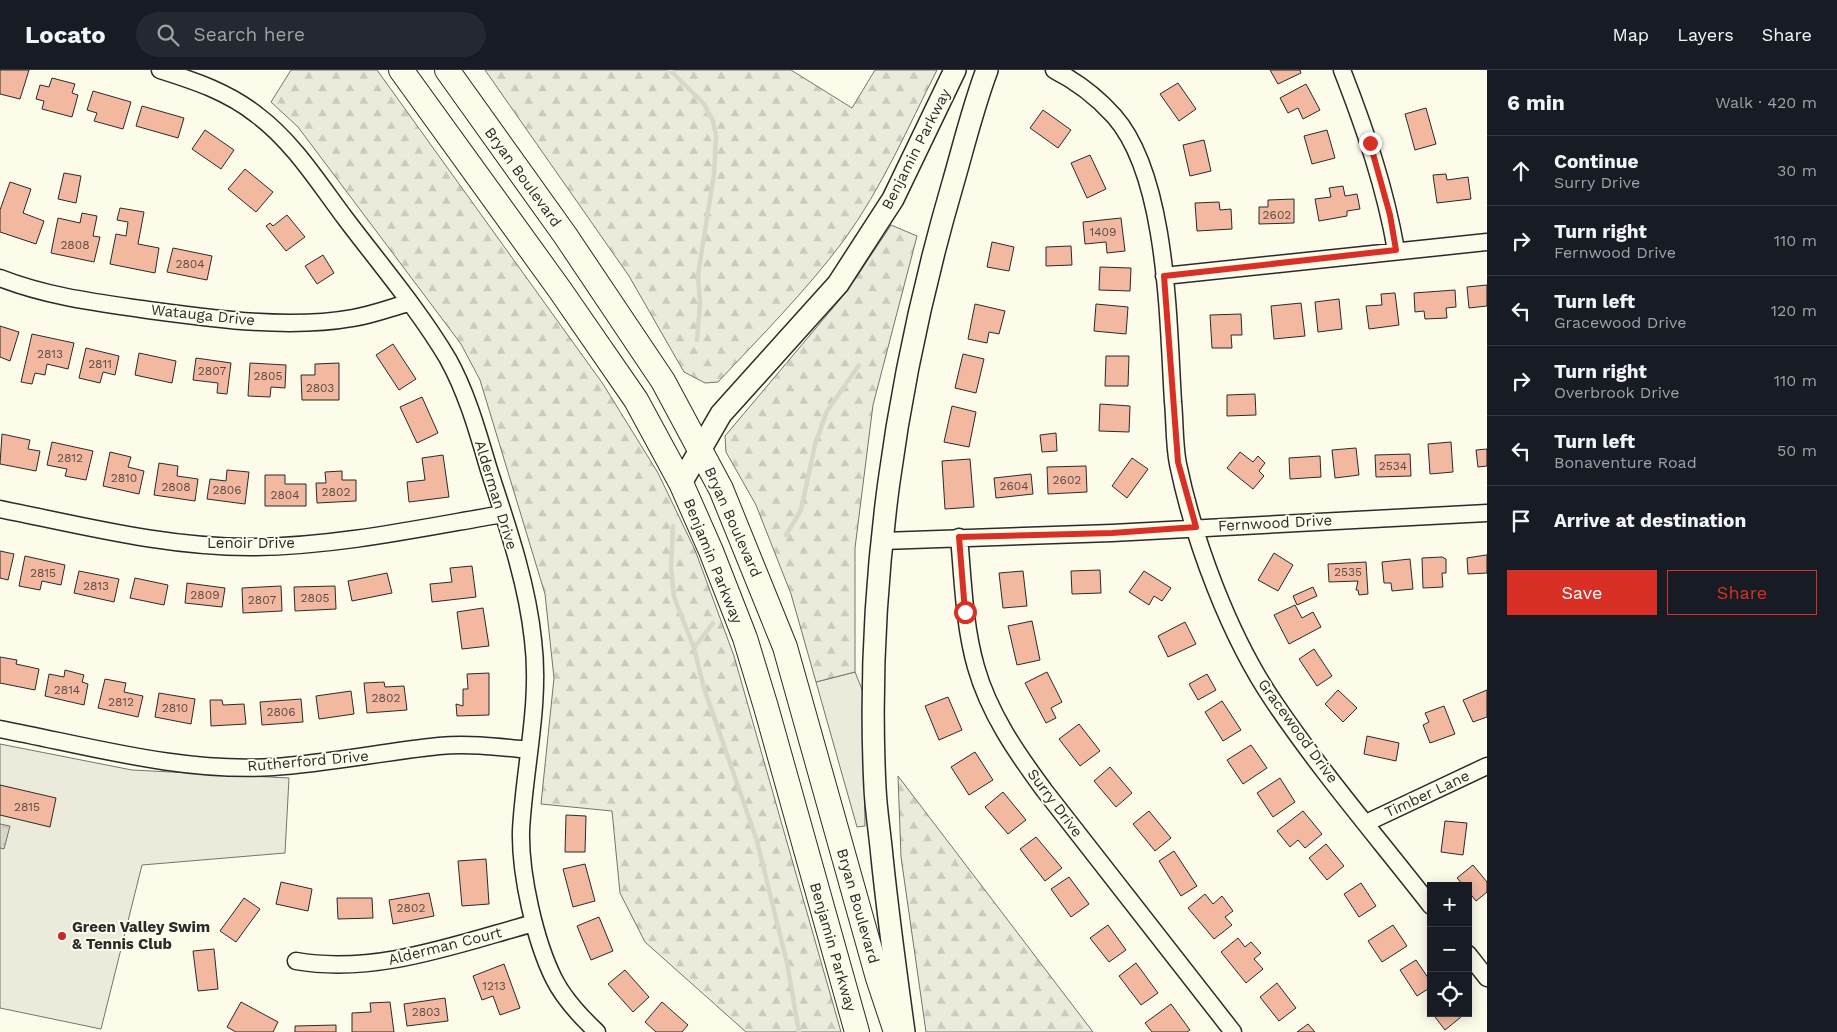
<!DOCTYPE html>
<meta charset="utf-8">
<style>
:root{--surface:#171b24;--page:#242831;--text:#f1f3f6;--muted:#9ea1a6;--line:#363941;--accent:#d93025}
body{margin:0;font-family:"Work Sans",sans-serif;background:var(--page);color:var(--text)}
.controls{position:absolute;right:15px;bottom:15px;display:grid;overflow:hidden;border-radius:0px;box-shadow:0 2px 12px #0003}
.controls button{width:45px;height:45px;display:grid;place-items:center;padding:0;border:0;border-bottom:1px solid var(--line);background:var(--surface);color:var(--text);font:25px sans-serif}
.stop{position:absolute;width:15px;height:15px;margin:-11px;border:4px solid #d93025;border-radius:50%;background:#fff}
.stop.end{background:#d93025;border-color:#fff;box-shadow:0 1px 5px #0008}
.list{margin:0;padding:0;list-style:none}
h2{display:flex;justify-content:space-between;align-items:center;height:65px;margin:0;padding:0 20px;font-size:21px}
h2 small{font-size:16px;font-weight:400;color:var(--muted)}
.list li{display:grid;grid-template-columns:32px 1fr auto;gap:15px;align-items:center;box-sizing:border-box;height:70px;padding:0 20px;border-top:1px solid var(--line)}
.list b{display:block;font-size:19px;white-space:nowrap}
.list p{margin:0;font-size:16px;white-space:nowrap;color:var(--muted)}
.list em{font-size:16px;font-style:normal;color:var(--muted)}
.actions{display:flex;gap:10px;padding:15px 20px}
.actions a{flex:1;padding:11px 0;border:1px solid var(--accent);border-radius:0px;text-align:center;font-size:18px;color:var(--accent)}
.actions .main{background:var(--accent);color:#fff}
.icon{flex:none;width:28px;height:28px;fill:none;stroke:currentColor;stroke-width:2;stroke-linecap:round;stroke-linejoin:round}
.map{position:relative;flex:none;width:1487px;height:962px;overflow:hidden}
header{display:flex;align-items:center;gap:30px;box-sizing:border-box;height:70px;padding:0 25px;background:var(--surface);border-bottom:1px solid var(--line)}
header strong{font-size:24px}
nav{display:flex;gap:28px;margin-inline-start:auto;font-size:18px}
.search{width:350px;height:45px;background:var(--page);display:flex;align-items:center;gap:12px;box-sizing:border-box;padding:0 18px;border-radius:28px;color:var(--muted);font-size:19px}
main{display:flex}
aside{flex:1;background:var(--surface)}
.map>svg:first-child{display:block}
.green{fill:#ecebdb;stroke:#74746e}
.forest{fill:url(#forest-firs);stroke:#74746e}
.water{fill:url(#water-ripples);stroke:#74746e}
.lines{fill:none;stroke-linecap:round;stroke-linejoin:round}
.stream{stroke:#d8d7c9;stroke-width:4.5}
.building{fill:#f2b8a0;stroke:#2b2b2b}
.minor-casing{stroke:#2b2b2b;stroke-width:19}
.major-casing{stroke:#2b2b2b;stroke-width:24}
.highway-casing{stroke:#2b2b2b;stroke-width:26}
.minor{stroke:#fdfbea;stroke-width:16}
.major{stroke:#fdfbea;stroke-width:21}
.highway{stroke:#fdfbea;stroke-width:24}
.route{stroke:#d93025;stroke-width:6}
.poi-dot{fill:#c62828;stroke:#fdfbea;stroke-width:2}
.labels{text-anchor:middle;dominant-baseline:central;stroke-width:4;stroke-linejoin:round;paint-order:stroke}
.number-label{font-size:12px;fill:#5d4e48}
.street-label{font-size:15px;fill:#2b2b2b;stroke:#fdfbea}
.poi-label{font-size:15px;font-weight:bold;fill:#2b2b2b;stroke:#fdfbea;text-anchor:start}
</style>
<header>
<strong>Locato</strong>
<div class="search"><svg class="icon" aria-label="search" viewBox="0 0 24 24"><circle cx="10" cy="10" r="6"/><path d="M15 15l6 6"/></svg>Search here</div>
<nav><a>Map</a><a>Layers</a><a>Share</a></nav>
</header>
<main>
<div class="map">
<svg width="1487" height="962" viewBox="0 0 1487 962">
<defs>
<pattern id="forest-firs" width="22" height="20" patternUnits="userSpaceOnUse" patternTransform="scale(1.25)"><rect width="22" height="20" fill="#ecebdb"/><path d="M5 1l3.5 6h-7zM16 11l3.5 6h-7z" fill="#cbcabc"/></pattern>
<pattern id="water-ripples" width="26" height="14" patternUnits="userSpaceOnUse" patternTransform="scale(1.25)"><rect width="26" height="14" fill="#d8d7c9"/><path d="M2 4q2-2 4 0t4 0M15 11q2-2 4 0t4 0" fill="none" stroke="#bab9ad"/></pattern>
</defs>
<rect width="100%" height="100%" fill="#fdfbea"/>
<path class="green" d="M855 602 863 622 865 756 857 757 816 612Z
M0 674 132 700 289 708 285 783 142 795 101 959 0 938Z"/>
<path class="forest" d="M291 0H377L603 314 658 403 695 480 734 586 841 962H746L645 872 620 823 612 741 541 734 554 608 545 524 480 310 461 274 298 57 271 32Z
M485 0H791L852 38 875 0H937C908 57 882 118 844 170 806 221 761 266 718 312L705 313 684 302 629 206Z
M891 155 917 166 873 335 855 478V602L816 612 791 524 756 435 726 382 725 366 848 220Z
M898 706 1093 962H926L901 787Z"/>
<path class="water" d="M0 754 10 756 4 779 0 778Z"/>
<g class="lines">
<path class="stream" d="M670 0 704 34 713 51 716 66 714 104 698 205 700 234 697 270
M673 456 671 497 674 527 694 578 704 618 757 771 787 893 799 962
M786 465 801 440 815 375 827 341 859 295
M694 578 713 553"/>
</g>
<path class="building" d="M0 0H29L20 29 0 24Z
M1270 0H1300L1301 3 1278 14Z
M52 8 75 14 72 23 78 25 72 47 42 39 44 31 36 29 40 15 49 17Z
M1178 13 1196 39 1179 51 1160 24Z
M1306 14 1320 40 1303 49 1298 38 1288 43 1280 28Z
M93 21 131 32 123 59 94 51 97 43 87 40Z
M142 36 184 48 178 68 136 56Z
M1426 38 1436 74 1415 80 1405 44Z
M1043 40 1071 60 1058 78 1030 58Z
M205 60 234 80 221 99 192 79Z
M1327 60 1335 88 1312 94 1304 66Z
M1204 70 1211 101 1190 106 1183 75Z
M1090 85 1106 119 1087 128 1071 93Z
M245 99 273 122 256 142 228 119Z
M64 103 81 106 76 133 58 129Z
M1446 104 1447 110 1468 107 1471 129 1437 133 1433 105Z
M10 112 31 119 23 143 44 151 36 174 0 162V140Z
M1343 116 1345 126 1357 124 1360 139 1347 141V146L1319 151 1315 129 1331 127 1329 118Z
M1294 129V153L1259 154V137H1268V130Z
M1219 132 1220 140 1231 139 1232 159 1197 161 1195 133Z
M120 138 144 142 138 174 159 178 155 203 110 194 116 164 126 166 128 152 117 150Z
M82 143 97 146 93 166 100 167 94 192 51 183 58 148 80 153Z
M287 145 305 167 286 181 266 156 270 153 273 156Z
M1121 148 1125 181 1107 183 1106 172 1085 174 1083 152Z
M992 172 1014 177 1009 201 987 197Z
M1071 176 1072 195 1046 196V177Z
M173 178 212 186 207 210 167 202Z
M323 185 334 203 317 214 305 196Z
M1100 197 1131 198 1130 221 1099 220Z
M1487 215V236L1469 238 1467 217Z
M1455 220 1456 237 1446 238 1447 248 1425 249 1424 241 1415 242 1414 223Z
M1395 223 1399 255 1369 259 1366 236 1382 235 1381 224Z
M1339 229 1342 259 1318 262 1315 232Z
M1301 233 1305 266 1274 269 1271 236Z
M975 234 1005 241 999 264 989 262 987 273 968 269Z
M1096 234 1128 237 1126 264 1094 261Z
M1241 244 1242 265H1231L1232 278H1212L1210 245Z
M0 256 19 262 10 291 0 287Z
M32 264 74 273 68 299 47 294 45 305 35 303 32 314 21 312Z
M393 274 416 309 399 320 376 285Z
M86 278 119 286 115 305 103 302 100 313 79 308Z
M139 283 176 291 172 313 135 305Z
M963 284 984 289 976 323 955 318Z
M1106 286H1129L1128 316H1105Z
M196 288 231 293 227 324 217 323 218 313 193 310Z
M250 293 286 295 285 318 271 317 270 327 248 326Z
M339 293V330H302L301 305H315V294Z
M1255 324 1256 345 1227 346V325Z
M422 327 438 363 417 373 400 337Z
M1100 334 1130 336 1129 362 1099 361Z
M952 336 976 342 969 377 944 372Z
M1056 363 1057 381 1042 382 1040 365Z
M2 364 30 370 28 379 40 381 36 401 0 394Z
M52 372 93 381 86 410 65 406 67 399 47 395Z
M1451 372 1453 402 1430 404 1428 374Z
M1356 378 1359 405 1335 408 1332 380Z
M1487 379V396L1478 397 1476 380Z
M110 382 131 387 128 397 144 401 139 424 103 416Z
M1240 382 1253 392 1258 386 1265 393 1259 401 1264 406 1253 419 1227 398Z
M1410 384 1411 406 1376 407 1375 385Z
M443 385 449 427 409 432 407 412 425 410 422 388Z
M1320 386 1321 407 1290 409 1289 388Z
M1132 388 1148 399 1127 428 1112 416Z
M970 389 974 437 945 439 942 391Z
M159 393 178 396 177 406 198 409 195 431 154 425Z
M1086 396 1087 422 1048 424 1047 397Z
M227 400 249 402 245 434 207 429 210 409 226 411Z
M342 401V410H356V431L317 433 316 413H326L325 402Z
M1031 404 1033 424 996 428 994 408Z
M265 405H285V414H306V436H265Z
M0 481 14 484 8 510 0 508Z
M1274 483 1293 495 1278 521 1258 510Z
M1486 485H1487V503L1468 504 1467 488Z
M25 486 65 495 61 515 42 511 40 520 19 516Z
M1442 487 1446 489V503H1442L1443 517 1423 518 1422 488Z
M1410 489 1413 519 1392 521 1391 513H1384L1382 492Z
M1366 492 1368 524 1359 525 1358 520H1356L1358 511 1329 512 1328 494Z
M472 496 476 527 432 532 430 514 452 512 450 498Z
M1100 500 1101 523 1072 524 1071 501Z
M79 501 119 509 114 532 74 523Z
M1023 501 1027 536 1003 538 999 503Z
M1144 501 1171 518 1162 531 1154 526 1149 535 1129 522Z
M387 503 392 523 352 531 348 511Z
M135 508 168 515 164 535 130 528Z
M187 513 225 518 222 537 185 533Z
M281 516 282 541 243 543 242 518Z
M335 516 336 539 295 541 294 517Z
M1313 517 1317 526 1297 535 1293 526Z
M1295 535 1302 548 1313 542 1321 557 1289 574 1274 545Z
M483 538 489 576 462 579 457 542Z
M1032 551 1040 590 1017 595 1008 556Z
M1185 552 1196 574 1168 587 1158 566Z
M1314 579 1332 606 1317 616 1299 589Z
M0 587 17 590 16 594 39 599 35 620 0 613Z
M65 600 84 605 82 612 88 614 84 635 45 626 49 604 64 607Z
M1047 602 1062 632 1051 638 1056 648 1046 653 1025 613Z
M489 603V645L457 646 456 634 463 636V619H468L467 604Z
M1207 604 1216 620 1198 630 1189 614Z
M105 609 126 613 124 622 143 626 138 647 98 638Z
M384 612 385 617 404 616 407 640 367 643 364 613Z
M1338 620 1357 638 1343 652 1325 634Z
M1487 620V647L1473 652 1463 630Z
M351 621 354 644 319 649 316 626Z
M159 623 195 629 191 654 155 647Z
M948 627 962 660 939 670 925 636Z
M301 629 303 652 262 655 260 632Z
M210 630H222L223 635 244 634 246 654 211 656Z
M1222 631 1241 660 1223 671 1205 642Z
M1444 636 1455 664 1430 673 1423 655 1429 652 1425 643Z
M1079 654 1100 681 1080 696 1059 669Z
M1367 666 1399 673 1396 691 1364 684Z
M1251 675 1267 698 1243 714 1227 690Z
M975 682 993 710 969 725 951 697Z
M1110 697 1132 723 1116 737 1094 711Z
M1280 708 1295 732 1273 747 1257 723Z
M0 715 56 728 50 757 0 745Z
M1003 722 1026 750 1008 764 985 737Z
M1149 741 1171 768 1155 781 1133 754Z
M1303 741 1322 764 1305 778 1298 770 1290 777 1277 761Z
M566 745 586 746 585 782H565Z
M1445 751 1467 753 1463 785 1441 782Z
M1036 767 1062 798 1045 811 1020 779Z
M1326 774 1344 796 1327 810 1309 788Z
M1174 781 1197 816 1181 826 1159 791Z
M486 789 489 834 462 836 458 791Z
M585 794 595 831 573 837 563 799Z
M1473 795 1487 812V822L1476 831 1468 821V816H1464L1457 808Z
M1069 807 1089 834 1071 847 1051 819Z
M281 812 312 819 308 841 276 834Z
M1361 813 1376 836 1359 847 1344 824Z
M429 823 434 846 393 854 389 830Z
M1205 824 1213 834 1222 826 1233 841 1225 847 1232 855 1214 869 1188 838Z
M244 828 260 839 236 872 220 861Z
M337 828H372L373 848 338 849Z
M599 847 613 881 591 890 577 856Z
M1108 855 1126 880 1109 892 1090 868Z
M1393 855 1407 876 1382 892 1368 871Z
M1238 868 1245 877 1251 872 1261 883 1254 889 1263 899 1246 913 1221 882Z
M214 879 218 919 198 921 193 881Z
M1416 890 1431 912V917L1417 926 1400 900Z
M1136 893 1158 923 1141 935 1119 906Z
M504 894 520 938 500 945 493 926 482 930 473 906Z
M625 900 649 927 633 942 608 914Z
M1277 913 1296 938 1279 951 1260 927Z
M445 928 448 951 407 956 404 934Z
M241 932 278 952 273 962H236L227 957Z
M390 932 394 962H352V943L371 942 370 933Z
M662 932 688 955 682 962H656L645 952Z
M1171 934 1190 960 1187 962H1152L1145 953Z
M1432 943H1457L1461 947 1445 960Z
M1308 954 1315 962H1297Z
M336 955V962H295V956Z"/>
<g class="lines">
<g class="minor-casing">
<path id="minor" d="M160 0C195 11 228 22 257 45 293 72 318 112 345 148 379 193 419 240 448 289 467 323 478 363 489 400 507 455 527 512 533 570 541 634 524 698 521 761 520 804 535 871 554 909 564 929 581 947 597 962
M1054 0C1078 12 1096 26 1114 46 1168 107 1168 253 1173 332 1175 352 1174 374 1178 394 1194 471 1229 566 1274 632 1322 703 1378 768 1431 836
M1342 0C1365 59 1385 117 1396 180
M1164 206 1487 172
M0 208C46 226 93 232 141 239 208 248 286 260 353 248 372 245 390 238 408 233
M0 439C84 456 169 478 255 477 338 476 421 458 503 444
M959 467C963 510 964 555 976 597 989 643 1016 682 1044 720L1233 962
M883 471 1112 463 1487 443
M0 659C89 676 182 703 273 697 329 693 383 682 439 676 469 673 500 677 529 680
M1366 753 1487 696
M1468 884 1487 908
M296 891C376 905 457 874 534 853"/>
</g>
<g class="major-casing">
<path id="major" d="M681 413 721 344 838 214 893 129 955 0
M904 962C896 904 888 845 882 787 880 764 876 741 875 718 865 515 896 308 953 113 964 75 973 37 987 0"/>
</g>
<g class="highway-casing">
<path id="highway" d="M401 0 560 220 636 330 681 413 711 481 745 568 766 637 857 962
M447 0 565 165 663 311 721 419 785 577 878 908 896 962"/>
</g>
<use href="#minor" class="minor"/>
<use href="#major" class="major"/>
<use href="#highway" class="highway"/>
</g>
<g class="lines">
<path class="route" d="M965 542 959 467 1112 463 1196 457 1178 392 1164 206 1396 180 1390 145 1370 73"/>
</g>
<circle class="poi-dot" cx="62" cy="866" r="5"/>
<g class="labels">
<g class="number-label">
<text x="1277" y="145">2602</text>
<text x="1103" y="162">1409</text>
<text x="75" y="175">2808</text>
<text x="190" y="194">2804</text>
<text x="50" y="284">2813</text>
<text x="100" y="294">2811</text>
<text x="212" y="301">2807</text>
<text x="268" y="306">2805</text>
<text x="320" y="318">2803</text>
<text x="70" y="388">2812</text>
<text x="1393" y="396">2534</text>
<text x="124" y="408">2810</text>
<text x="1067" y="410">2602</text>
<text x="1014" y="416">2604</text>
<text x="176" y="417">2808</text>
<text x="227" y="420">2806</text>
<text x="336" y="422">2802</text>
<text x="285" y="425">2804</text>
<text x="1348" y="502">2535</text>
<text x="43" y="503">2815</text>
<text x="96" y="516">2813</text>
<text x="205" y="525">2809</text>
<text x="315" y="528">2805</text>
<text x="262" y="530">2807</text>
<text x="67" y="620">2814</text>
<text x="386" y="628">2802</text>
<text x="121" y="632">2812</text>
<text x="175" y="638">2810</text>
<text x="281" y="642">2806</text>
<text x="27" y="737">2815</text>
<text x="411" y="838">2802</text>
<text x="494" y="916">1213</text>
<text x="426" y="942">2803</text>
</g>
<g class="street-label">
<text transform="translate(916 79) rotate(-63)">Benjamin Parkway</text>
<text transform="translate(523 107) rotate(54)">Bryan Boulevard</text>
<text transform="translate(203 245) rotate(6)">Watauga Drive</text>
<text transform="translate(496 425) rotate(73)">Alderman Drive</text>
<text transform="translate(733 452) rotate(66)">Bryan Boulevard</text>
<text transform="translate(1275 453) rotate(-3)">Fernwood Drive</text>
<text x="251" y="473">Lenoir Drive</text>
<text transform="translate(713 491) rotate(68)">Benjamin Parkway</text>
<text transform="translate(1298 661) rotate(54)">Gracewood Drive</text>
<text transform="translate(308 691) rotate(-5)">Rutherford Drive</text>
<text transform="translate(1427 724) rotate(-25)">Timber Lane</text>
<text transform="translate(1055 733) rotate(53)">Surry Drive</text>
<text transform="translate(858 836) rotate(74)">Bryan Boulevard</text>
<text transform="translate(445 876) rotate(-14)">Alderman Court</text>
<text transform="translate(833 877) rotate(74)">Benjamin Parkway</text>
</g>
<g class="poi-label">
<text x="72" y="857">Green Valley Swim<tspan x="72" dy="17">&amp; Tennis Club</tspan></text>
</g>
</g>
</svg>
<div class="controls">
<button>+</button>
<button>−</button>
<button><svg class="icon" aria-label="locate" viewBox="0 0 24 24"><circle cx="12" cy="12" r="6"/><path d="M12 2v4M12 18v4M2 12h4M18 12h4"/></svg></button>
</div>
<div class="stop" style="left:965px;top:542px"></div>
<div class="stop end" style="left:1370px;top:73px"></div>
</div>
<aside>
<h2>6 min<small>Walk · 420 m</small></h2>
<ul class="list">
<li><svg class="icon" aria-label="ahead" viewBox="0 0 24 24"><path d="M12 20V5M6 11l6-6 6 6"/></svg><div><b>Continue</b><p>Surry Drive</p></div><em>30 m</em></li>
<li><svg class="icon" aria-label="right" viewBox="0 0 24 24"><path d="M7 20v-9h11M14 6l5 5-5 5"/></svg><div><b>Turn right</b><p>Fernwood Drive</p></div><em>110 m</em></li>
<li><svg class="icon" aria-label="left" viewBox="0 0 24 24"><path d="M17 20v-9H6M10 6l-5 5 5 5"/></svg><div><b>Turn left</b><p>Gracewood Drive</p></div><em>120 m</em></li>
<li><svg class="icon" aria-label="right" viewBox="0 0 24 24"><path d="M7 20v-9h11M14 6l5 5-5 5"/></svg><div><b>Turn right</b><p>Overbrook Drive</p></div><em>110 m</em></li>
<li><svg class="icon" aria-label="left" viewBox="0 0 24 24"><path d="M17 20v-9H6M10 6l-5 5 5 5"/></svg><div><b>Turn left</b><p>Bonaventure Road</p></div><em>50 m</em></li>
<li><svg class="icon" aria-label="arrive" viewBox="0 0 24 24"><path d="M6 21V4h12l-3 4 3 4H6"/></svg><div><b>Arrive at destination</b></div></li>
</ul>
<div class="actions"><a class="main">Save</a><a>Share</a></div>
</aside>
</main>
